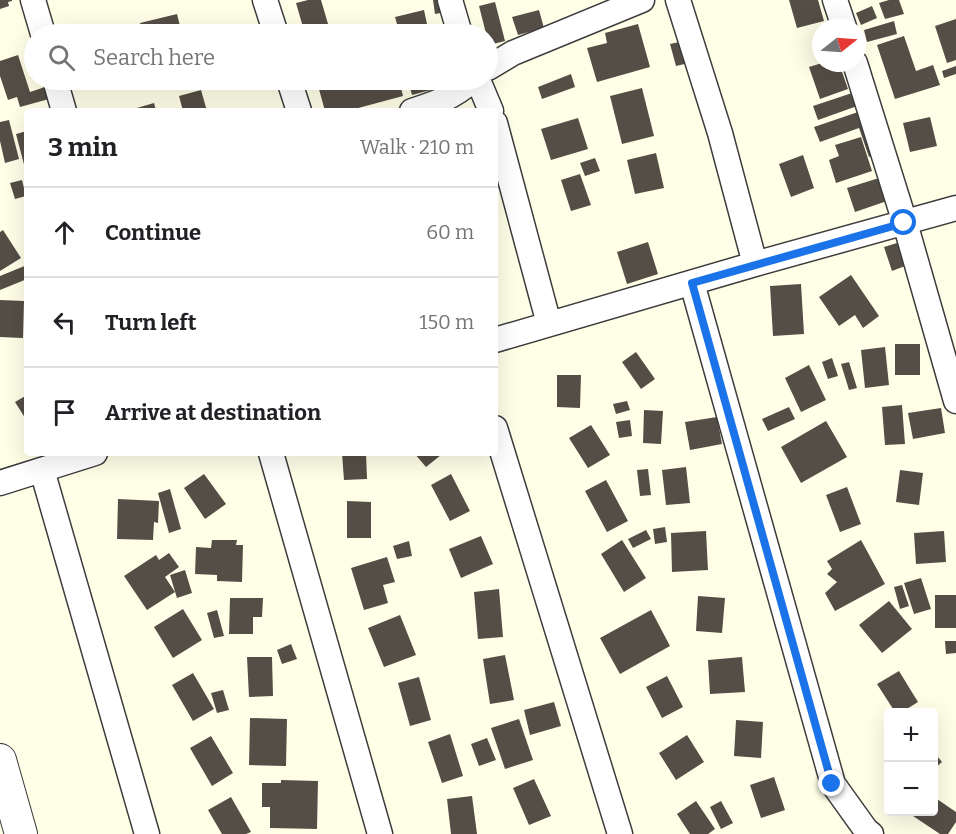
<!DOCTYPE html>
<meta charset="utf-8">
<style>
:root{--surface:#fff;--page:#f6f6f6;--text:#202124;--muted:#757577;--line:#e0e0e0}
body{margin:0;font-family:Bitter,serif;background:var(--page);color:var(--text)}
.controls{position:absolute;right:18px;bottom:18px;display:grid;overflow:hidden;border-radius:6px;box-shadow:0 6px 24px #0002}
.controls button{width:54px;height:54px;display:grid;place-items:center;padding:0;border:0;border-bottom:2px solid var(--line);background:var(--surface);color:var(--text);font:30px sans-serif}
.compass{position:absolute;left:812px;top:18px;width:54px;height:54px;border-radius:50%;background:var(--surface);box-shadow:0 6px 24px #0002;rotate:73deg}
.stop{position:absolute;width:18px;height:18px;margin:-14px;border:4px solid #1a73e8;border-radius:50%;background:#fff}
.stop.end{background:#1a73e8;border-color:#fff;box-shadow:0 2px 6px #0008}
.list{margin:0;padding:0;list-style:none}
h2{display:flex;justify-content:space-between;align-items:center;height:78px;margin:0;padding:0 24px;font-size:26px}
h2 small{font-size:20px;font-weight:400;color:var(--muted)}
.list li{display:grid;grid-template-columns:39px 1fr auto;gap:18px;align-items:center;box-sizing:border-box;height:90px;padding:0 24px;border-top:2px solid var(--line)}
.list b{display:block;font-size:22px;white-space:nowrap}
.list em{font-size:20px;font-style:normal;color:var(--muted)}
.icon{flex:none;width:33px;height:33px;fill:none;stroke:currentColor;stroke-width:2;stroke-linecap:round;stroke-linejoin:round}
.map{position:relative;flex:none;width:956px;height:834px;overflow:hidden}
.search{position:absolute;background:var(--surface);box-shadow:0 6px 24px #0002;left:24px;top:24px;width:474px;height:66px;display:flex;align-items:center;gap:15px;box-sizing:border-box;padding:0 21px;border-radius:33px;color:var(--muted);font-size:22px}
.panel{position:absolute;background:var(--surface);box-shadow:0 6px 24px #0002;left:24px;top:108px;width:474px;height:348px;border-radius:6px}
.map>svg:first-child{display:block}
.building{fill:#544e46}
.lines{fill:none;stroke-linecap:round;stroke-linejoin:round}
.minor-casing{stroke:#3d3d3d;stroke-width:27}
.tertiary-casing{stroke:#3d3d3d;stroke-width:34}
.minor{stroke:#fff;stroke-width:24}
.tertiary{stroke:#fff;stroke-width:32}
.route{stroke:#1a73e8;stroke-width:8}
</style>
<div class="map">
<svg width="956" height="834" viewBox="0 0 956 834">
<rect width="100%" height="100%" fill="#ffffe8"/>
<path class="building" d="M0 0H12V1L8 2 9 6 0 9Z
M308 0H321L331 34H305L296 3Z
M433 0H444L446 12 435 14Z
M789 0H818L824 21 797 28Z
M889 0H899L904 14 885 19 879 3Z
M495 2 505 41 489 45 479 6Z
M872 6 877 18 861 25 856 13Z
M424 10 427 24 399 31 395 17Z
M539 10 544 28 518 35 512 17Z
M177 14 182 34H143L140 23Z
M956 19V60L947 63 935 26Z
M894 21 897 34 867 42 864 30Z
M638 24 650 67 597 82 587 48 607 43 605 33Z
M904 36 916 71 933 65 940 85 895 99 877 45Z
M684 41 689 63 676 66 670 44Z
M18 55 30 92 45 87 49 99 20 107 17 97 8 100 0 76V61Z
M822 63H839L848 89 820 99 809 67Z
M956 66V74L944 78 942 71Z
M571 74 575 87 542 99 538 87Z
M326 80H399L403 96 347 111H325L317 82Z
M425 80H444L446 86 412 95 409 84Z
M642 88 654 136 622 144 610 96Z
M201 90 207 111H183L179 96Z
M855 92 860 105 818 120 813 106Z
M154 103 156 111H130V110Z
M861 111 876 154 869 157 859 128 820 142 814 127Z
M930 117 937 146 910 152 903 123Z
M578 118 588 149 551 160 541 129Z
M9 120 19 159 5 163 0 141V122Z
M27 131V171L26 172 16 134Z
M861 137 872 171 836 183 829 160 839 156 835 145Z
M656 153 664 188 635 194 627 160Z
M803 155 814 188 791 197 779 164Z
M595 158 600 171 585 176 580 163Z
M580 174 591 205 571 211 561 180Z
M879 178 887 201 855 212 847 188Z
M22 180 26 196 15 199 10 183Z
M3 230 21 258 0 271V232Z
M648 242 658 274 627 284 617 252Z
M897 243 905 266 892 271 884 247Z
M27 265V279L0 290V276Z
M851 275 879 316 863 328 855 315 839 326 819 297Z
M801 284 804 334 773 336 770 286Z
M0 300 24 301 23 338 0 337Z
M895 344H920V375H895Z
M885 347 889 385 865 388 861 350Z
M636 352 655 379 641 389 622 362Z
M832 358 838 376 828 379 822 362Z
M849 362 857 388 849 390 841 364Z
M809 365 826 400 801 412 785 378Z
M557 375H581L580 408 557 407Z
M27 395V421L15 402Z
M627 401 630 410 616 414 613 404Z
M902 405 905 444 885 445 882 407Z
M789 407 795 419 768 431 762 419Z
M941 408 945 433 913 439 908 413Z
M644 410 663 411 661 444 643 443Z
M717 417 722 444 690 450 685 422Z
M630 420 632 436 619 438 616 422Z
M826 421 847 457 801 483 781 447Z
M591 425 610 455 588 468 569 438Z
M342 453H366L367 479 344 480Z
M414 453H439L441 455 426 467Z
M686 467 690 503 666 505 662 470Z
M648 469 651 495 640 496 637 470Z
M900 470 923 473 919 505 896 502Z
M204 474 226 504 205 519 184 488Z
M451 474 470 511 450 521 431 485Z
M606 480 628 521 607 532 585 491Z
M847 487 861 524 840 532 826 495Z
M170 489 181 529 169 533 158 493Z
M118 499 159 501 158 523 154 522 153 540 117 539Z
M347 501 371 502V538H347Z
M665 527 667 542 655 544 653 529Z
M646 530 651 539 633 548 628 539Z
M706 531 708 570 672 572 671 533Z
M944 531 946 562 916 564 914 533Z
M481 536 493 564 461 578 449 549Z
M212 540H237L236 545H243L242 582 217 581V575L195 574 196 547 211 548Z
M622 540 646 578 624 592 601 554Z
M861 540 885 584 835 611 825 593 837 582 827 574 832 569 827 561Z
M409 541 412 556 397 559 393 546Z
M169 553 179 567 165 577 175 592 147 610 124 576 156 555 159 560Z
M387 557 395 582 383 585 388 603 364 610 351 568Z
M185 570 192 593 177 598 170 575Z
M921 578 931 609 914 614 904 583Z
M902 585 909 606 900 609 894 587Z
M499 589 503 637 478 639 474 592Z
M935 595H956V628H935Z
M698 596 725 598 722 633 696 631Z
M230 598H263L262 617H253V634H229Z
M889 601 912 629 882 653 859 625Z
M183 609 202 640 173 658 154 627Z
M217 610 224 636 214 638 207 613Z
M651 610 670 646 620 674 600 638Z
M400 615 416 655 384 667 368 628Z
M945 641H956V653L946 654Z
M291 644 297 659 282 664 277 650Z
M505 655 514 700 490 704 483 659Z
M247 657H272L273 696 249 697Z
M742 657 745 692 710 694 708 660Z
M899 671 918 702 902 712H895L877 684Z
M193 673 214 709 193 721 172 685Z
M667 676 683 707 662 718 646 687Z
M419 677 431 720 410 726 398 683Z
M223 690 229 710 217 713 211 693Z
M554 702 561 726 530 735 524 710Z
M250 718 287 719 286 766 249 765Z
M519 719 533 760 505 769 491 728Z
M736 720 763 722 761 758 734 756Z
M450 734 463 776 442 783 428 742Z
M687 735 704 762 676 780 659 753Z
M211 736 233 773 212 786 190 748Z
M487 738 496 760 479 766 471 744Z
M934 752 942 762 934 769Z
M774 777 785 810 761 818 750 785Z
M534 779 551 816 529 825 513 788Z
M281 780 318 781 317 829 270 828V807H262V783H281Z
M472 796 477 834H451L447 799Z
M231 797 251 832 246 834H222L208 810Z
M934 797 956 812V822L948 834H940L913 816 916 812H934Z
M696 801 715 829 708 834H690L677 814Z
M721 801 733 823 721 829 710 807Z"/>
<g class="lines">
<g class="minor-casing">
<path id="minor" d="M33 0 43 34
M265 0 276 34
M450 0 460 34
M678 0 720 133 755 264
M835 0 844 27
M855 63 905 223 956 401
M488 68 513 53 642 0
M55 80 64 111
M289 80 299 111
M478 80 491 111
M412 111C437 103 453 97 473 80
M495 123 549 324
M692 283 833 784 866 830 871 834
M495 340 755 264 956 208
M495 428 620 834
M271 453 380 834
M42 470 147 834
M0 483 95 453"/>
</g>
<g class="tertiary-casing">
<path id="tertiary" d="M0 760 21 834"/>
</g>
<use href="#minor" class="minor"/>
<use href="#tertiary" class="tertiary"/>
</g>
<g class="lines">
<path class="route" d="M832 784 692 283 904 223"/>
</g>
</svg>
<div class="controls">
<button>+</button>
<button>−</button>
</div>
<svg class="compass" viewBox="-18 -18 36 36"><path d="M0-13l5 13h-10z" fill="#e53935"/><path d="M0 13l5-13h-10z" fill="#757577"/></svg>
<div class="stop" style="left:904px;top:223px"></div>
<div class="stop end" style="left:832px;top:784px"></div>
<div class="search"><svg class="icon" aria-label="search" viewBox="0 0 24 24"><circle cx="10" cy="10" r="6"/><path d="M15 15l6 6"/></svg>Search here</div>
<section class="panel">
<h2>3 min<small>Walk · 210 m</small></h2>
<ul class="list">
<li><svg class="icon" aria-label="ahead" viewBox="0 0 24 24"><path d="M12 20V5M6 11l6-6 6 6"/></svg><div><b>Continue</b></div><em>60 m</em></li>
<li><svg class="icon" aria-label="left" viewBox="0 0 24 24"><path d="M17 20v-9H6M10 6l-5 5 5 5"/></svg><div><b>Turn left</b></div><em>150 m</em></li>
<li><svg class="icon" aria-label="arrive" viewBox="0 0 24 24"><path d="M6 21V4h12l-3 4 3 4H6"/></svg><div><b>Arrive at destination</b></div></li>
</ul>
</section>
</div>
